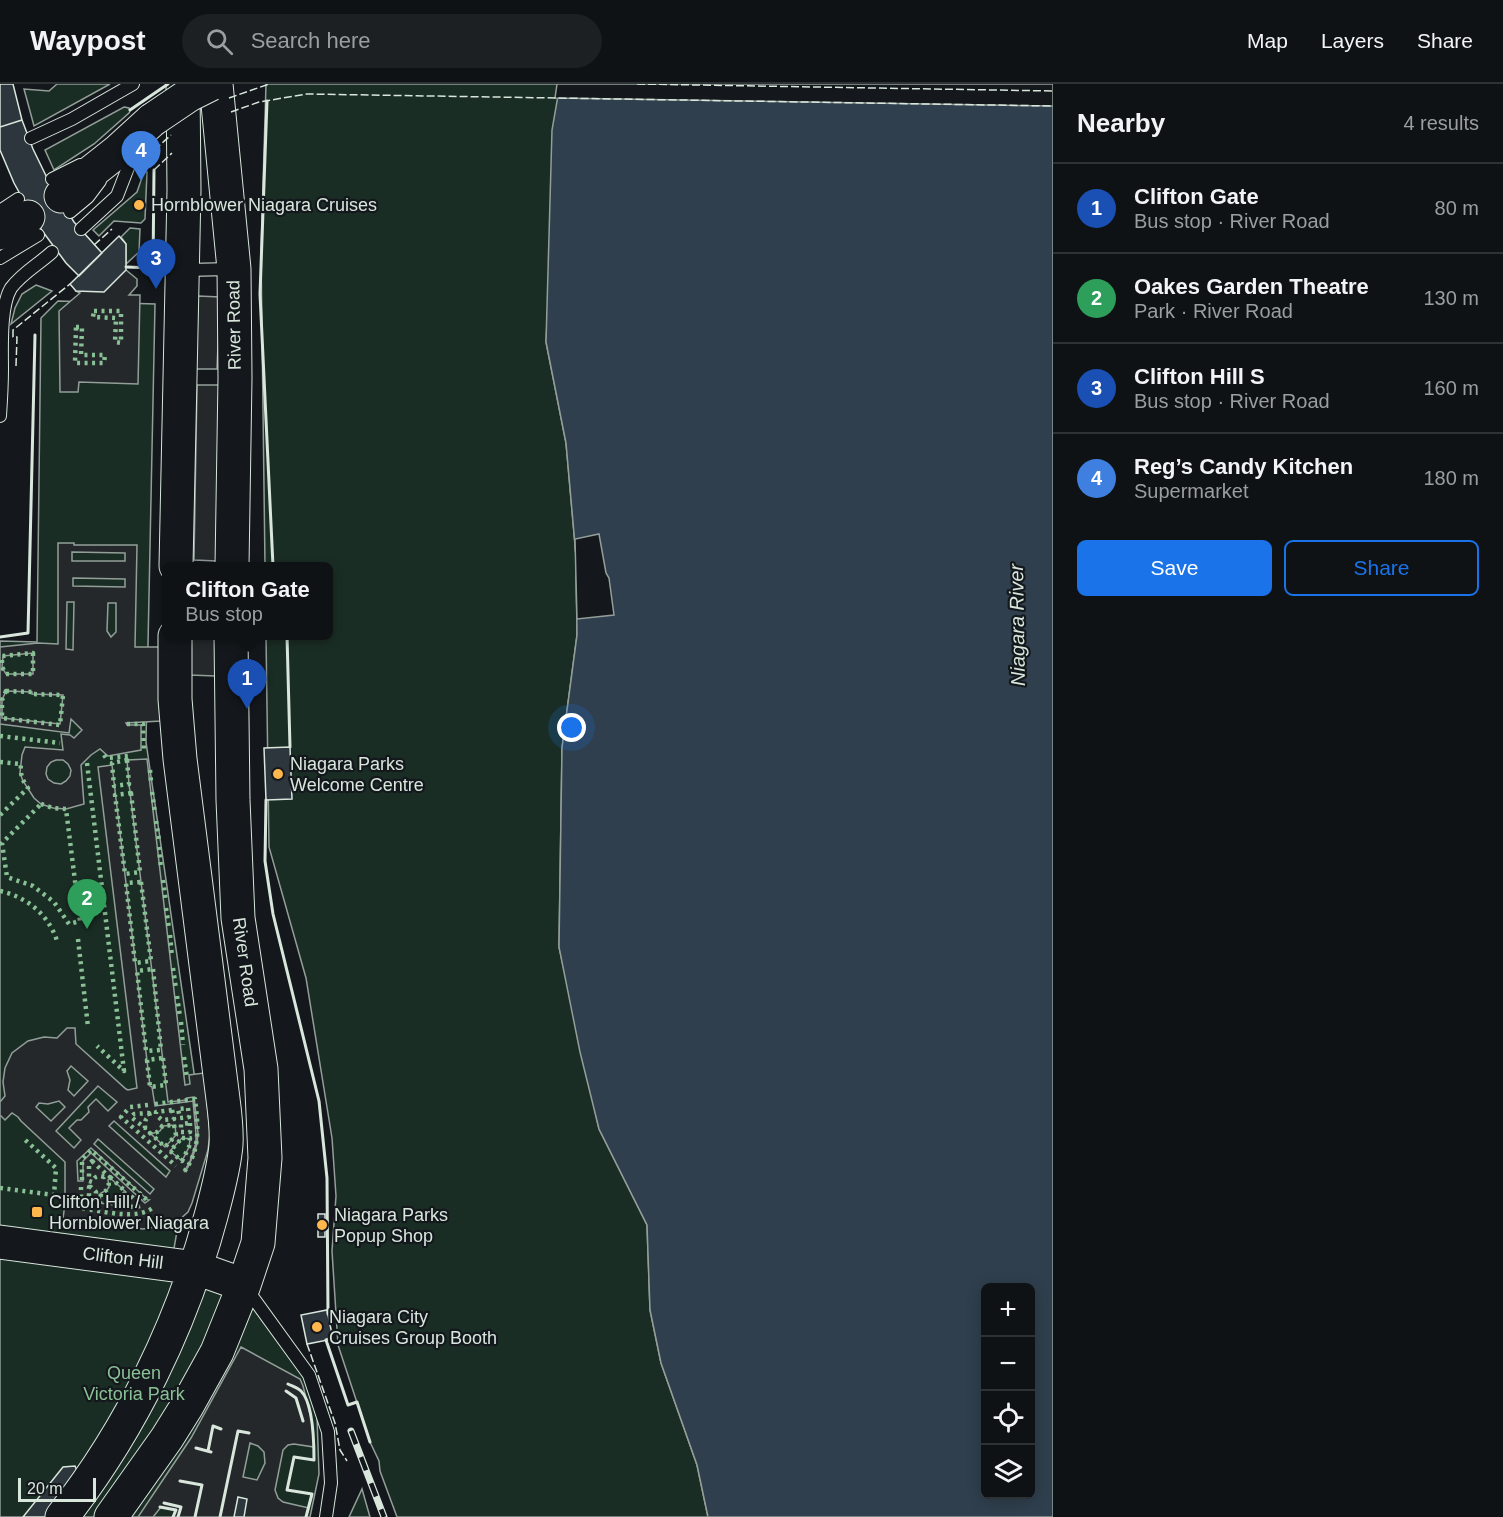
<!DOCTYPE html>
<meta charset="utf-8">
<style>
:root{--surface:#0f1215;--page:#1d2022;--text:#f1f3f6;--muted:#9b9ea0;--line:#2f3234;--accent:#1a73e8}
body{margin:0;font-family:Helvetica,sans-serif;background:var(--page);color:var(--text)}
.controls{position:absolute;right:18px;bottom:18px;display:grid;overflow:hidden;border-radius:9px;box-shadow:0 3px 15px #0003}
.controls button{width:54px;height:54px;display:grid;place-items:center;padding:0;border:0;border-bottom:2px solid var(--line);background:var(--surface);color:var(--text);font:30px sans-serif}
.scale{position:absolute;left:18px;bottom:15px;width:78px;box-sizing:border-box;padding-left:6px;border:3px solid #d8e6dc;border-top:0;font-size:16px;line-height:21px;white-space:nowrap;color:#d8e6dc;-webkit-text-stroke:4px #14181c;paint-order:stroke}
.you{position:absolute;left:572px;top:644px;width:21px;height:21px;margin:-15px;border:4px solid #fff;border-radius:50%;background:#1a73e8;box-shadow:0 0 0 9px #1a73e833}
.badge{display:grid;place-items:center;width:39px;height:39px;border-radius:50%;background:var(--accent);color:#fff;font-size:20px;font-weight:700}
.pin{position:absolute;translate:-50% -50px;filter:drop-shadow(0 2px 3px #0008)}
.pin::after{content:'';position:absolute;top:32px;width:21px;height:18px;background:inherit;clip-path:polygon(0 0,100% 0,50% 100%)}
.popup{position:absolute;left:162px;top:478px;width:171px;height:78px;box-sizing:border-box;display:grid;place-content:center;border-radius:9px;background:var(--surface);filter:drop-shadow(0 2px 4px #0005);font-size:20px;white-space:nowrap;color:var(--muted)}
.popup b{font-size:22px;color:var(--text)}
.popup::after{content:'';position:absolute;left:50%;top:100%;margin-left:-12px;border:12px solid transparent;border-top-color:var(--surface)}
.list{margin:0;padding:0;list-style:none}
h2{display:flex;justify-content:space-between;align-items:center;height:78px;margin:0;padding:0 24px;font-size:26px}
h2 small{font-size:20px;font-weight:400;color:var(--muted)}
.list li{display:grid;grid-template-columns:39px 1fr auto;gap:18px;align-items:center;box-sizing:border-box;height:90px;padding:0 24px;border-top:2px solid var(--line)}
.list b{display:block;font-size:22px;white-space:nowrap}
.list p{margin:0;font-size:20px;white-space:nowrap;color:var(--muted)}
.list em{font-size:20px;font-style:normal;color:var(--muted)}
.actions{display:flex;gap:12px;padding:18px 24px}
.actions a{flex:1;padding:14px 0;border:2px solid var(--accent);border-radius:9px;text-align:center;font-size:21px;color:var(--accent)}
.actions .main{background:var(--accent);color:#fff}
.icon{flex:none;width:33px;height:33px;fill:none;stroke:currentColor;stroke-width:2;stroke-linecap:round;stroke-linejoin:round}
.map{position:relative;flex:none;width:1053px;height:1433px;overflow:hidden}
header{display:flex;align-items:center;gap:36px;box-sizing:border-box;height:84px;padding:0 30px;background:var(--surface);border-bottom:2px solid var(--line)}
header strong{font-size:28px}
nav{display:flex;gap:33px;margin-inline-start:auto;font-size:21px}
.search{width:420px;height:54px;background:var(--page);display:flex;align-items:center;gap:15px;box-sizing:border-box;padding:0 21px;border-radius:33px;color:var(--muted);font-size:22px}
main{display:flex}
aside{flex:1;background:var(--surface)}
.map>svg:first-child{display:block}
.green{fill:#1a2d24;stroke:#939e99;stroke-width:1.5}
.parking{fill:#24282b;stroke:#939e99;stroke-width:1.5;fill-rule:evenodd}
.water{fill:#2f3f4d;stroke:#939e99;stroke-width:1.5;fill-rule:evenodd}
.pier{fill:#14181c;stroke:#939e99;stroke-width:1.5}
.building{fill:#2c363c;stroke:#d8e6dc;stroke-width:1.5}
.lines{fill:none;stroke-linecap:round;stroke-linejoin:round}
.lane-casing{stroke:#d8e6dc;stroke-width:14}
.secondary-casing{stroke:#d8e6dc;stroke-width:35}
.highway-casing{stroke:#d8e6dc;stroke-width:35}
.lane{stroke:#14181c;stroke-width:12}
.secondary{stroke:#14181c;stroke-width:33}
.highway{stroke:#14181c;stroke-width:33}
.rail-casing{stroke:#d8e6dc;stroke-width:7}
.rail{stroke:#14181c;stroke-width:4.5;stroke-dasharray:14;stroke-linecap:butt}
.highway-bridge-casing{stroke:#d8e6dc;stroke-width:35;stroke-linecap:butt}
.highway-bridge{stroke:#14181c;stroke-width:33}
.hedge{stroke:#8ac095;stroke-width:4.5;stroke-dasharray:3 4.5;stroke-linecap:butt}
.fence{stroke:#d8e6dc;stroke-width:1.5;stroke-dasharray:8 3;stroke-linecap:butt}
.wall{stroke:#d8e6dc;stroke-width:3}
.poi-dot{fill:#ffb74d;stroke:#14181c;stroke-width:2}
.labels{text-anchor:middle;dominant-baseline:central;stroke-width:4.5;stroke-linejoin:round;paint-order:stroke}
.poi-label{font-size:18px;fill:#d8e6dc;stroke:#14181c;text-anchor:start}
.street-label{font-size:18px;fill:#d8e6dc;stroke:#14181c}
.park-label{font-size:18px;fill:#8ac095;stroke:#14181c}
.water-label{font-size:20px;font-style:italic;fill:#d8e6dc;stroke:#14181c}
</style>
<header>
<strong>Waypost</strong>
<div class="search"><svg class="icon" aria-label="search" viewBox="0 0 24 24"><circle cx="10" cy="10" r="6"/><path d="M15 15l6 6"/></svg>Search here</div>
<nav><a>Map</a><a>Layers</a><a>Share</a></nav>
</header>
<main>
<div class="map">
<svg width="1053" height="1433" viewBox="0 0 1053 1433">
<rect width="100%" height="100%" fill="#14181c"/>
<path class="green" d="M57 0H110L34 42 24 5 49 7Z
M266 0H560L546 258 566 359 576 472 577 551 562 664 559 863 599 1045 647 1141 650 1226 661 1279 697 1381 708 1433H397L380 1387 379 1377 370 1358 338 1261 332 1167 336 1112 332 1054 306 894 269 763 266 552H328V482H265L261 169Z
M124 23 129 24 130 27 129 29 94 60 54 86 45 66Z
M144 88H147L145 135 141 139 114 137 99 152 93 146 137 108Z
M130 144 140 145 139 168 126 180V160L121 153Z
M36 201 52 207 11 240 15 224 22 210Z
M58 217 155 220 146 658 202 1044 201 1060 187 1090 173 1170 244 1201 299 1276 317 1333 319 1390 310 1433H0V557L37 558 41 234Z
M362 1405 370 1433H349Z"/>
<path class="parking" d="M126 186 137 195V202L129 211H140L138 300 79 298 78 308H60L59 227 80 209 76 207Z
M198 212 220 213 217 285H196Z
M197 301H220L217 477 194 476Z
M58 459H74V461H137L135 563H162L161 637 126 639 127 641H141V666L108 672 100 665 91 671 81 681 84 720 66 725 53 724 41 720 34 714 23 697 20 689 22 671 25 663 63 666 61 650 70 651 74 654 82 646 71 635 69 649 0 640V563L38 559 58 560ZM72 468 125 469V477H72ZM73 494 125 495V503L73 502ZM67 518H74L73 566 66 565ZM108 519H116V548L111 553 107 547ZM33 569V590H6L2 583 3 572ZM6 607 32 608V610L63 611 60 640 2 634V616ZM56 676H63L68 680 71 686 70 692 66 697 61 700 54 699 48 695 46 690 47 683 51 678Z
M191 552H217L215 592 190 591Z
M147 675 185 1001 190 1000 189 991 204 989 210 1049 208 1066 192 1119 188 1128 179 1136 167 1141 143 1145 63 1135 65 1119V1078L21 1037 18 1033 12 1029 5 1036 0 1031V1018L5 1012 3 998 5 984 12 969 28 957 44 953 57 954 67 944H75L76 960 126 1005 128 1006 137 1004 98 683 112 681 150 1002 152 1003 155 1022 193 1017 196 1050V1059L190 1077 184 1088 188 1083 193 1072 197 1060 198 1049 194 1013 187 1014V1016L168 1018 129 700 127 676ZM71 982 88 997 74 1012 68 1006 70 996 67 987ZM98 1002 117 1018 108 1027 96 1015 88 1023 89 1028 81 1036H77L69 1044 81 1056 74 1064 56 1047ZM59 1017 65 1023 51 1037 36 1023 39 1019 48 1020ZM114 1037 170 1087 166 1093 109 1042ZM175 1041 176 1051 165 1063 151 1050 160 1047 163 1042ZM182 1054 190 1055 189 1063 182 1077 170 1067ZM98 1055 154 1105 150 1110 94 1060ZM91 1064 148 1116H149L145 1119 91 1069 83 1077V1097H78L77 1077ZM110 1094 126 1108 114 1121 100 1119 101 1109 107 1106 109 1103 108 1096Z
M241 1263 300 1295 303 1302 312 1338 314 1363 294 1360 288 1361 283 1366 275 1406 278 1414 283 1418 309 1424 306 1433H173L175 1426 161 1423 153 1433H138L191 1354ZM250 1359 258 1362 264 1368 265 1379 257 1396 243 1393Z"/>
<path class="water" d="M560 0H1053V1433H708L697 1381 661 1279 650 1226 647 1141 599 1045 580 968 559 863 562 664 577 551 576 472 566 359 546 258 552 46ZM986 1204H1030V1410H986Z"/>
<path class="pier" d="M557 0H1053V22L555 14Z
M599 450 606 489 609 494 614 531 577 535 575 455Z"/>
<path class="building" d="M0 0H13L22 36 0 43Z
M22 36 33 65 51 102 74 138 102 169 79 192 66 179 35 137 14 99 0 66V43Z
M119 152 126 160V186L104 208 76 207 70 200Z
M290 663 292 715 266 716 264 664Z
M318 1130H325V1153H318Z
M327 1226 333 1255 307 1260 301 1231Z
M75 1382 79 1391 47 1433H23L63 1383Z
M238 1413 247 1415 244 1433H234Z"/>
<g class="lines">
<g class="lane-casing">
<path id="lane" d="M31 54 72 35 133 0
M52 95 80 81
M0 127 18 115
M70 128 88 113 100 97
M81 145 117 112 136 63
M0 174 38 151
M183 186 234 185
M0 332C1 317 2 301 2 286 2 264 0 222 11 204 22 189 39 180 52 168
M246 1204 309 1291 328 1348 331 1399 326 1433"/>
</g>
<g class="secondary-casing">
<path id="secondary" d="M216 0 234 185 235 294 232 482
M176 482 184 106 183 0
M0 1158 196 1184 244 1201
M62 1433C131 1345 182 1240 211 1132 217 1109 224 1085 226 1061 227 1046 225 1030 223 1015L180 675 175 615V552
M111 1433 167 1354 187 1322 217 1268 244 1201 258 1159 265 1074 261 985 238 834 233 716 231 552"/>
</g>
<g class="highway-casing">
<path id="highway" d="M61 112 118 67 152 36
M0 149 28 133"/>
</g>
<use href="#lane" class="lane"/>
<use href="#secondary" class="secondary"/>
<use href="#highway" class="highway"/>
<g class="rail-casing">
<path id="rail" d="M351 1347 384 1433"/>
</g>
<use href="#rail" class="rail"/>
<g class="highway-bridge-casing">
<path id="highway-bridge" d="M152 36 189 11 211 0"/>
</g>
<use href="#highway-bridge" class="highway-bridge"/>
<path class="hedge" d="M94 227H121V259L115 258 116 234 93 233Z
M76 243H82L81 271H105L104 279H75Z
M33 569V590H6L2 583V572Z
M6 607 32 608V610L63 611 60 641 2 634V616Z
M127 640H143L144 669
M0 652 60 659
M104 671 106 674 129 672
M127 676 129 700 114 702 112 679Z
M0 678 21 680C20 690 22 696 28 704L0 731
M87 679 124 987 97 962
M150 686 151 697
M152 708 155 729
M131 709 140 788 125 790 115 711Z
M41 720 53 724 66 725 80 837 69 840 54 818 33 802 7 793 2 759Z
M156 737 159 756
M159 763 161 784
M163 796 166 818
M141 798 151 877 135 879 126 799Z
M0 807C27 813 49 831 57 857
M166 824 169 844
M170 851 172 873
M78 855 88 943
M173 884 176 905
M153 885 161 966 146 967 137 887Z
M177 912 180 933
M181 938 183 961
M184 973 187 994
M163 974 166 1001 150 1003 147 976Z
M155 1020 195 1015C198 1042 201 1065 184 1088
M148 1021 130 1023 121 1033 176 1082
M188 1024 189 1033 180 1034 178 1025Z
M172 1026 174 1035 162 1036 156 1031V1028Z
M149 1029 150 1032C144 1035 145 1039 145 1044L131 1033 134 1030Z
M190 1039V1048H181V1040Z
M174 1041 176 1051 165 1063 150 1049C156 1049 160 1048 162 1042Z
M182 1054H190L189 1063 182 1077 170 1067Z
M92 1077 106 1090 104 1093C98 1091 95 1092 92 1098L89 1097V1080Z
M110 1093 126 1108 114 1121 100 1119 101 1109C108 1107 110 1102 108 1096Z
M82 1096V1075L91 1066 147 1116
M81 1103V1124C103 1127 137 1137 154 1123
M89 1103H91L96 1108 95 1118 89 1117Z
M0 1104 54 1111 56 1084 22 1053
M131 1112 141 1122 135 1123 121 1122Z"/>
<path class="fence" d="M637 0 1053 7
M229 14 269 0
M231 28 259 18 307 10 1053 22
M145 86C148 70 159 62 171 51
M154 86 172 69
M94 161 112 145
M16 282 17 253H13V246L70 200
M307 1260 335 1339 340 1366 347 1377"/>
<path class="wall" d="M267 17 260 210 273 482
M130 26 168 0
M126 183 153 184 154 86
M287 552 290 663
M0 553 28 549 35 251
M266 716 265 777 273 830 319 1017 327 1094 328 1230
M329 1255 326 1256 348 1321 357 1318 370 1358
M288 1300C292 1302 298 1304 301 1307 313 1319 314 1360 314 1376L294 1373 287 1406 312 1410 306 1433
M286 1307 296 1314 303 1337
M196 1364 211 1368
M208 1367 213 1342 221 1345
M180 1397 202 1401 195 1433
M164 1419 181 1423 178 1433
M160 1423 176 1426 173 1433
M220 1433 238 1347 249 1349"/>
</g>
<g class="poi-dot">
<circle cx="139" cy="121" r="6"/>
<circle cx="278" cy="690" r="6"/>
<rect x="31" y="1122" width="12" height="12" rx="3"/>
<circle cx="322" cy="1141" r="6"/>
<circle cx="317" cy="1243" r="6"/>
</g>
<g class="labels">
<g class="poi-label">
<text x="151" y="121">Hornblower Niagara Cruises</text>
<text x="290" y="680">Niagara Parks<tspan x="290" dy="21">Welcome Centre</tspan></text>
<text x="49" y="1118">Clifton Hill /<tspan x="49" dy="21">Hornblower Niagara</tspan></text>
<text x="334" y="1131">Niagara Parks<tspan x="334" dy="21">Popup Shop</tspan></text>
<text x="329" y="1233">Niagara City<tspan x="329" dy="21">Cruises Group Booth</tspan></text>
</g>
<g class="street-label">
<text transform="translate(234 241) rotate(-91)">River Road</text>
<text transform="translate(245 878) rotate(82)">River Road</text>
<text transform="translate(123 1174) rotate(7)">Clifton Hill</text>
</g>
<g class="park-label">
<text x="134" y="1289">Queen<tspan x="134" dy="21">Victoria Park</tspan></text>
</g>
<g class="water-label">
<text transform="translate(1017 541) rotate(-91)">Niagara River</text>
</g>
</g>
</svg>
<div class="controls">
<button>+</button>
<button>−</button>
<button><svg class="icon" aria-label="locate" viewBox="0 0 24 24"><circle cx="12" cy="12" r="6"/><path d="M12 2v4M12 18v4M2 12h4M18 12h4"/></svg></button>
<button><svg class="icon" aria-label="layers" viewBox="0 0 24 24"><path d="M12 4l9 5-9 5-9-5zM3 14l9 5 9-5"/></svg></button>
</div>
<div class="scale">20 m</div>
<div class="you"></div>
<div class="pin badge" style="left:247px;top:625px;background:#1a4fb4">1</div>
<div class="popup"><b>Clifton Gate</b>Bus stop</div>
<div class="pin badge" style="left:87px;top:845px;background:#2e9e5b">2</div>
<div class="pin badge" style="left:156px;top:205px;background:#1a4fb4">3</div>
<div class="pin badge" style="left:141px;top:97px;background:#3f7fe0">4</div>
</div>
<aside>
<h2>Nearby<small>4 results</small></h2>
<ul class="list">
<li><span class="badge" style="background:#1a4fb4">1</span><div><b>Clifton Gate</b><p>Bus stop · River Road</p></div><em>80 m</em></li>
<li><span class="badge" style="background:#2e9e5b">2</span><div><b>Oakes Garden Theatre</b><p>Park · River Road</p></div><em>130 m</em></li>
<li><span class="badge" style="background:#1a4fb4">3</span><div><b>Clifton Hill S</b><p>Bus stop · River Road</p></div><em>160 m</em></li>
<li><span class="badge" style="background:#3f7fe0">4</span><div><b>Reg’s Candy Kitchen</b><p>Supermarket</p></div><em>180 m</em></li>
</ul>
<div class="actions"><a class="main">Save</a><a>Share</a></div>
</aside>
</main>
